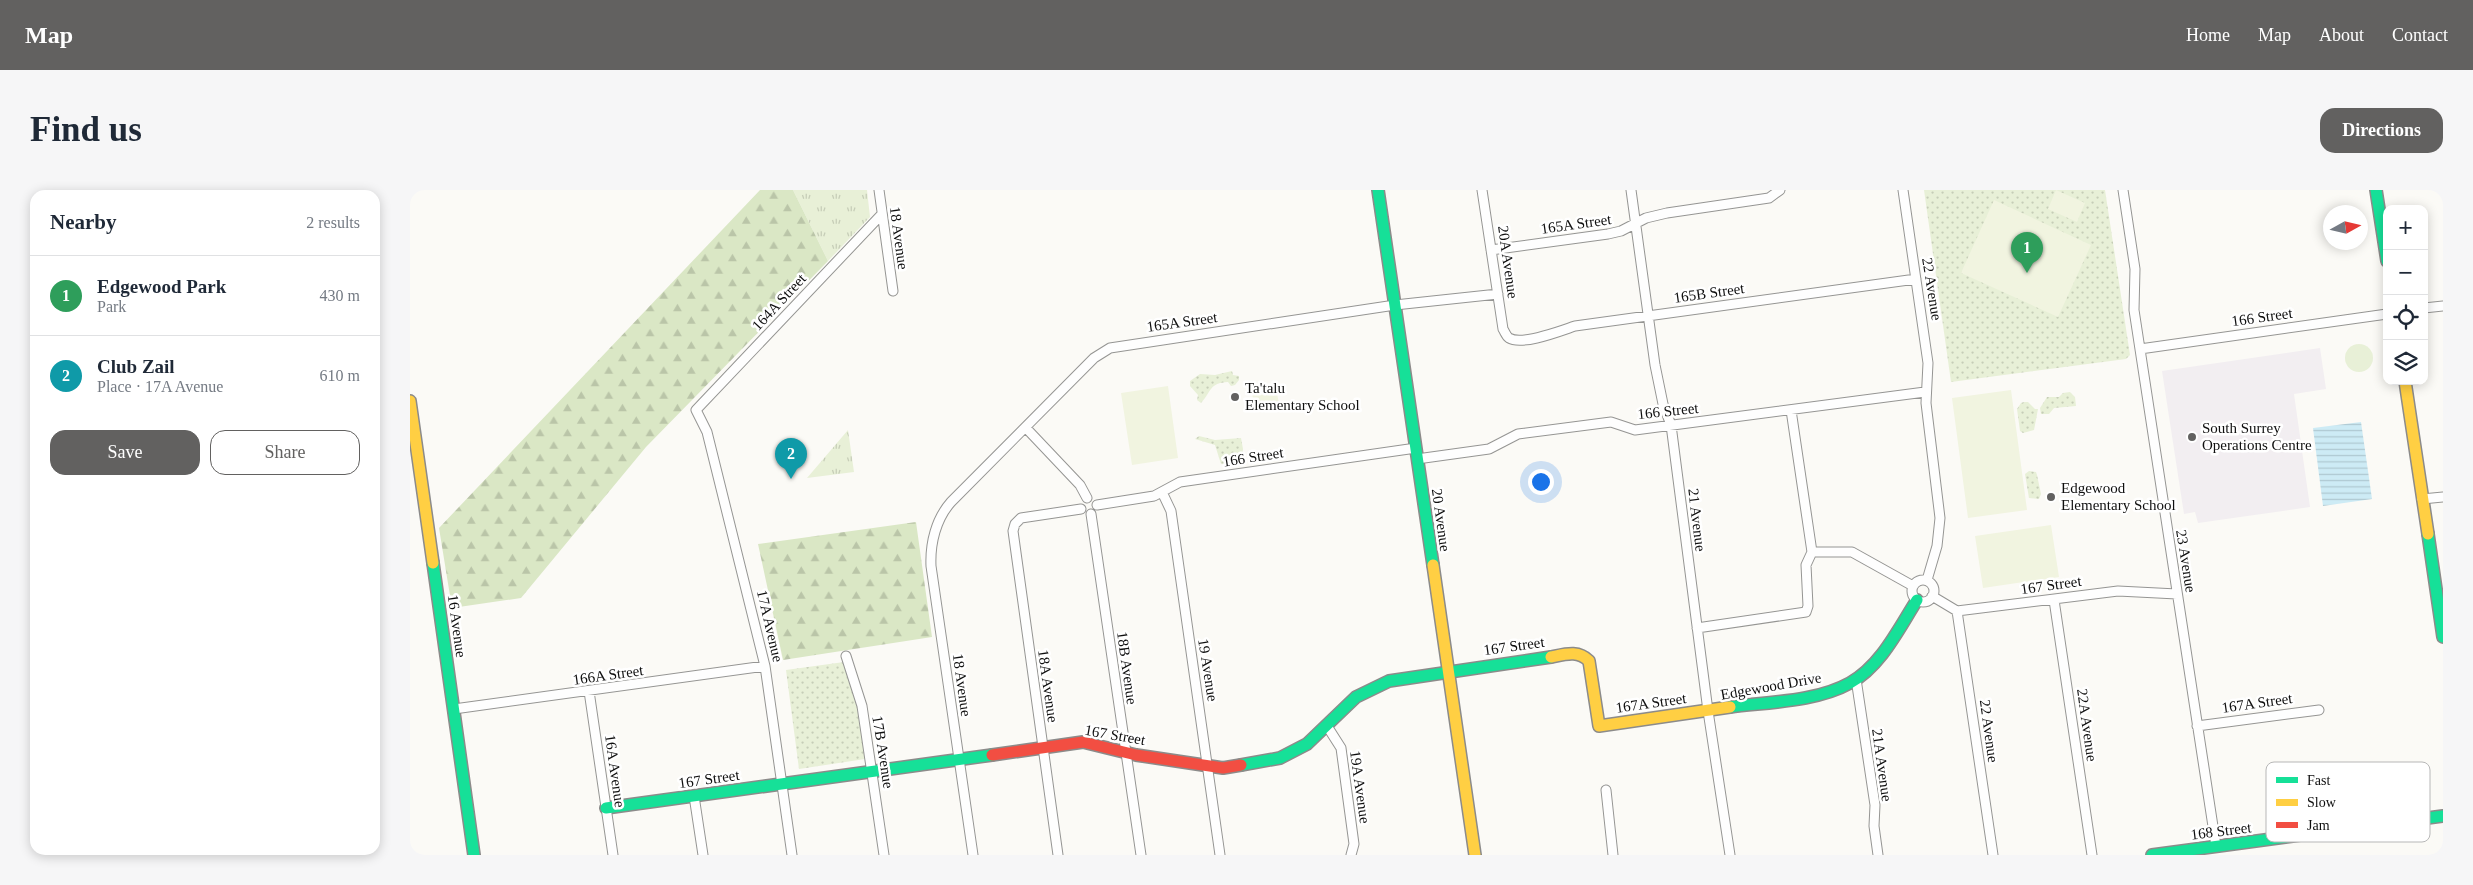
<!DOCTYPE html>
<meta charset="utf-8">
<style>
:root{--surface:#fff;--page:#f6f6f7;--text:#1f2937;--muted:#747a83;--line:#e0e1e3;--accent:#626160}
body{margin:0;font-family:Georgia,serif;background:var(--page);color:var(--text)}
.controls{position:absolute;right:15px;top:15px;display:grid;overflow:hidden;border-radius:10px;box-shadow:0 2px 12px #0003}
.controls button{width:45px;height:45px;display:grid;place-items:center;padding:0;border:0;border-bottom:1px solid var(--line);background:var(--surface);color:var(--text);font:25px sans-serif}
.compass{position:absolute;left:1913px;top:15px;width:45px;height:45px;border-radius:50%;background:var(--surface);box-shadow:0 2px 12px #0003;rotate:82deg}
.you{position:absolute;left:1130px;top:291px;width:18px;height:18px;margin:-12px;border:4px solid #fff;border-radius:50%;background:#1a73e8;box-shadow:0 0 0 8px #1a73e833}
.badge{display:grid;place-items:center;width:32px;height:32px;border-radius:50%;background:var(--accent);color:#fff;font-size:16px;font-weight:700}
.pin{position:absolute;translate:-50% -41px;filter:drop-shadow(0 1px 2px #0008)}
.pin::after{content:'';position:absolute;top:26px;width:18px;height:15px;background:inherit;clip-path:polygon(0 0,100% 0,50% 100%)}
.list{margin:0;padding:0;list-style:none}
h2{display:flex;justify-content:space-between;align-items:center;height:65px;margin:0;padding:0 20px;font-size:21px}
h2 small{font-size:16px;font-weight:400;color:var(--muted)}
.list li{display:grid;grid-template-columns:32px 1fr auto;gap:15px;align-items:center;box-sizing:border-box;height:80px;padding:0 20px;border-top:1px solid var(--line)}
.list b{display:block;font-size:19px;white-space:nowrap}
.list p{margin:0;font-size:16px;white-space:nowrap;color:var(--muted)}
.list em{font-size:16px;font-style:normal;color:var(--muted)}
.actions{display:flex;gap:10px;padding:15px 20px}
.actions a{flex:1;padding:11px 0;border:1px solid var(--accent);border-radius:15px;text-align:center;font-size:18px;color:var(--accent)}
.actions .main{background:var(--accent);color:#fff}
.icon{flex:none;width:28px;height:28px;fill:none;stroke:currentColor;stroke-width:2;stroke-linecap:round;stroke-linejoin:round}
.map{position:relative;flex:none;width:2033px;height:665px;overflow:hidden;border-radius:15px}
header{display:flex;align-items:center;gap:30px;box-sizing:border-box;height:70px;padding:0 25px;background:var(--accent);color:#fff}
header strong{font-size:24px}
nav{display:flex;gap:28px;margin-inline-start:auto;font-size:18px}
.intro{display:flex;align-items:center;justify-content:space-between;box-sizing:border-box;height:120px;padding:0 30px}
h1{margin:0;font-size:35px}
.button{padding:12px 22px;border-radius:15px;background:var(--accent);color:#fff;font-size:18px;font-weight:700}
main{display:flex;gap:30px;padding:0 30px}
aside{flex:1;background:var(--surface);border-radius:15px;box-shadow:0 2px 12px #0003}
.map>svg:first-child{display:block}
.industrial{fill:#f2eef1}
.grass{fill:url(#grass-tufts)}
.forest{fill:url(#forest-firs)}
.park{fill:url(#park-dots)}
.garden{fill:#e8f0d7}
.pitch{fill:#f1f4e0}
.water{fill:url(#water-rules)}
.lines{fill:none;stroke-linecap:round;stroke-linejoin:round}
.street-casing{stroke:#959593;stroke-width:11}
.fast-casing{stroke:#8c8b8a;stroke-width:14}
.slow-casing{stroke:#8c8b8a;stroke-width:14}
.jam-casing{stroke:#8c8b8a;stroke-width:14}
.street{stroke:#fefefe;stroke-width:9}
.fast{stroke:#16e098;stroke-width:11}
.slow{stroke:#ffcf43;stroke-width:11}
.jam{stroke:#f24e42;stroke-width:11}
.poi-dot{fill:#626160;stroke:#fff;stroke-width:2}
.labels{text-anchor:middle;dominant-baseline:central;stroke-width:5;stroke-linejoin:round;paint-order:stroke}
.street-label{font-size:15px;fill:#0f0f0f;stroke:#fff}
.poi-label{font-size:15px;fill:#0f0f0f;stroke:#fff;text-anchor:start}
.key{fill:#fff;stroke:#b7b7b7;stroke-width:1}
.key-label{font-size:14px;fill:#0f0f0f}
</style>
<header>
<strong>Map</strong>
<nav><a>Home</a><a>Map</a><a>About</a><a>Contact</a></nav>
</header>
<div class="intro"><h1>Find us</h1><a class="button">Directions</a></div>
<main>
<aside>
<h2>Nearby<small>2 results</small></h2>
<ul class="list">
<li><span class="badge" style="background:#2e9e5b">1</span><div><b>Edgewood Park</b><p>Park</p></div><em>430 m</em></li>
<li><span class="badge" style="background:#0f9aa8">2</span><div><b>Club Zail</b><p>Place · 17A Avenue</p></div><em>610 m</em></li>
</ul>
<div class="actions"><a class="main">Save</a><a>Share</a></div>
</aside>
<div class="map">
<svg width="2033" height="665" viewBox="0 0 2033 665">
<defs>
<pattern id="grass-tufts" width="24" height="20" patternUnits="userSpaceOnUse" patternTransform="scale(1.25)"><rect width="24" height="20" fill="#e8f0d7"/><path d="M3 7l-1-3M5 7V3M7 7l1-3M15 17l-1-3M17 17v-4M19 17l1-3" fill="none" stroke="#c6cdb7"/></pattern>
<pattern id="forest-firs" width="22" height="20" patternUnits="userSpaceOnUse" patternTransform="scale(1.25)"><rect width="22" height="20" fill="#dae7c5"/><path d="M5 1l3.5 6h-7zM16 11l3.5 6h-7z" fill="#bac5a8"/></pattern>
<pattern id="park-dots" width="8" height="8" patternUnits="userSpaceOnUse" patternTransform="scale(1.25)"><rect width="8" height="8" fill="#e8f0d7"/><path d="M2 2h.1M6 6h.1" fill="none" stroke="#c6cdb7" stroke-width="1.8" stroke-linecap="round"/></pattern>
<pattern id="water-rules" width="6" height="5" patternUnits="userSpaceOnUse" patternTransform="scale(1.25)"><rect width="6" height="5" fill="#cdebf5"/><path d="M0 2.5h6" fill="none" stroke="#afc8d1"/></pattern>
</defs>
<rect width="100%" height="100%" fill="#fbfaf6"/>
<path class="industrial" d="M1910 158 1916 199 1884 204 1900 317 1788 333 1785 322 1774 324 1752 181Z"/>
<path class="grass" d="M383 0H457L460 27 418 71Z
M438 240 444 282 397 288Z"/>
<path class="forest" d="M350 0H383L418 71 236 257 111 408 42 418 29 338Z
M506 332 522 447 373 470 348 354Z"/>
<path class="park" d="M1514 0H1695L1720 165 1716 169 1541 192Z
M822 181 823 185 829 186V190L825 195 821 196 818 192C799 193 802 201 791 213L787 210 788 205 780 196V191L790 184 805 185Z
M1660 202 1665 207 1666 216 1644 218 1639 224H1631L1630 218 1637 207H1649L1653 203Z
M1614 212H1618L1625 219H1628L1624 240 1613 243 1610 241 1607 219 1611 213Z
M789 246 805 250 831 248 833 259 832 271 811 274 805 255 785 249Z
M1619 281 1626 282 1627 285 1631 304 1629 309 1619 308 1615 284Z
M434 472 447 513 455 569 389 579 376 480Z"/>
<path class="garden" d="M1935 168a14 14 0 1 1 28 0a14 14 0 1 1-28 0Z"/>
<path class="pitch" d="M1646 0 1675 13 1667 32 1638 19Z
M1584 10 1681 55 1648 127 1551 83Z
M758 196 768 268 722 275 711 203Z
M866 199 869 213 844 216 842 202Z
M1601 200 1617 320 1558 328 1542 208Z
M1641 335 1649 387 1573 398 1565 346Z"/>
<path class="water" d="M1951 232 1962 309 1913 316 1903 238Z"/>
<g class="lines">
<g class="street-casing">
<path id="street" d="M469 0 483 101
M1072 0 1093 139C1095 142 1096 146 1099 148 1112 156 1150 141 1165 136L1506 89
M1221 0 1245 175 1253 214 1261 235 1298 521 1320 665
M1493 0 1518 173 1516 213 1530 328 1527 356 1517 390
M1713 0 1725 79 1724 120 1806 656
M1081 60 1198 44 1211 41 1236 28 1257 23 1359 8 1370 0
M2014 118 2033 116
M1730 159 1977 124
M1381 220 1402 362
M616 238 670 295 677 308
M1007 269 1079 259 1108 244 1201 232 1225 240 1515 202
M752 302 761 321 810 665
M2012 309 2033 307
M687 315 744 306 770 292 1006 258
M681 324 731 665
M1502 401a11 11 0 1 1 22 0a11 11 0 1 1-22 0Z
M1522 406 1547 421 1708 401 1767 404
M1644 410 1682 665
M1547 421 1583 665
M1287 438 1396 422 1398 416 1396 375 1402 362H1442L1503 396
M436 466 452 516 474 665
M1446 489 1465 615 1464 636 1468 665
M179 501 203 665
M44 519 355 476
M917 536 931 558 944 654 941 665
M1787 536 1909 520
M1196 600 1203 665
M284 606 293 665
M382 665 355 476 297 242 286 220 472 24
M563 665 521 376C520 353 526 329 541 312L684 168 700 158 985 115 1088 104
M648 665 603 341 605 334 611 328 671 319"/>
</g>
<g class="fast-casing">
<path id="fast" d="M968 0 1023 375
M1966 0 1977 71
M2018 344 2033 447
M23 373 64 665
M1320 517C1358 512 1406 512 1440 493 1471 476 1489 438 1507 410
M831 575 870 568 897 554 946 507 979 491 1141 467
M196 618 582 565
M1742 665 2033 626"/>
</g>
<g class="slow-casing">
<path id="slow" d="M1995 191 2018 344
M0 211 23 373
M1023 375 1065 665
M1141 467C1156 464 1168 460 1179 471L1189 536 1320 517"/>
</g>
<g class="jam-casing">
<path id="jam" d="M582 565 673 552 726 565 813 578 831 575"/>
</g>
<use href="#street" class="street"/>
<use href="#fast" class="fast"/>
<use href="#slow" class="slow"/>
<use href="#jam" class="jam"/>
</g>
<g class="poi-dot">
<circle cx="825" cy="207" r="5"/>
<circle cx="1782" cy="247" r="5"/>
<circle cx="1641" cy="307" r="5"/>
</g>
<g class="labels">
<g class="street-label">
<text transform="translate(1166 34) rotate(-8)">165A Street</text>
<text transform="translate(489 48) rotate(82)">18 Avenue</text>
<text transform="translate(1098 72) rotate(82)">20A Avenue</text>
<text transform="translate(1522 99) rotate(81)">22 Avenue</text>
<text transform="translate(1299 103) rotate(-8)">165B Street</text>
<text transform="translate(369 112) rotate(-47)">164A Street</text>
<text transform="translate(1852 127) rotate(-8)">166 Street</text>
<text transform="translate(772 132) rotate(-8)">165A Street</text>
<text transform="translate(1258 221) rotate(-6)">166 Street</text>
<text transform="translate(843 267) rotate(-9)">166 Street</text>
<text transform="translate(1031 330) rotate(82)">20 Avenue</text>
<text transform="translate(1287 330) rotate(83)">21 Avenue</text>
<text transform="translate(1776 371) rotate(81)">23 Avenue</text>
<text transform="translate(1641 395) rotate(-8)">167 Street</text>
<text transform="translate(47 436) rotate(82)">16 Avenue</text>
<text transform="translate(360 436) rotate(77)">17A Avenue</text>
<text transform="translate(1104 456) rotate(-8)">167 Street</text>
<text transform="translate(717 478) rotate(82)">18B Avenue</text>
<text transform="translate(798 480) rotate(81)">19 Avenue</text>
<text transform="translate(198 485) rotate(-8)">166A Street</text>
<text transform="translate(552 495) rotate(82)">18 Avenue</text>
<text transform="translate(638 496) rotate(82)">18A Avenue</text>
<text transform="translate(1361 496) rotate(-10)">Edgewood Drive</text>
<text transform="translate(1241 513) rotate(-8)">167A Street</text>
<text transform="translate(1847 513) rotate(-8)">167A Street</text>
<text transform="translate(1677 535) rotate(82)">22A Avenue</text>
<text transform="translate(1579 541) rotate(82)">22 Avenue</text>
<text transform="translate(705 545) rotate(10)">167 Street</text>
<text transform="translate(473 562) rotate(81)">17B Avenue</text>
<text transform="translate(1472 575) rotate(82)">21A Avenue</text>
<text transform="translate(205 581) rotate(82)">16A Avenue</text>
<text transform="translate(299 589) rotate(-8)">167 Street</text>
<text transform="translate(950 597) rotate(82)">19A Avenue</text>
<text transform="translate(1811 641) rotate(-7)">168 Street</text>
</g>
<g class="poi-label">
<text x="835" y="198">Ta'talu<tspan x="835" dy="17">Elementary School</tspan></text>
<text x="1792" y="238">South Surrey<tspan x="1792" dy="17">Operations Centre</tspan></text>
<text x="1651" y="298">Edgewood<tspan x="1651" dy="17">Elementary School</tspan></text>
</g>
</g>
<rect x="1856" y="572" width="164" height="80" rx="8" class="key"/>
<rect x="1866" y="587" width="22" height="6" fill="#16e098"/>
<rect x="1866" y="609" width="22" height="7" fill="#ffcf43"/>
<rect x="1866" y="632" width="22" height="6" fill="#f24e42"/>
<g class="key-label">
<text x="1897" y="595">Fast</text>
<text x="1897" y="617">Slow</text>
<text x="1897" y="640">Jam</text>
</g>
</svg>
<div class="controls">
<button>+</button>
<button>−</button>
<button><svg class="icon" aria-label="locate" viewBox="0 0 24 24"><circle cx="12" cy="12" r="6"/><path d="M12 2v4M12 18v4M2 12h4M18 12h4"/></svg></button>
<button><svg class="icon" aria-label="layers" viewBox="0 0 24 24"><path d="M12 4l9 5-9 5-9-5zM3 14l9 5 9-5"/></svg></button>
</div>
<svg class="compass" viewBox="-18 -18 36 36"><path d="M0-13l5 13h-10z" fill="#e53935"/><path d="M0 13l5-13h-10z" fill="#747a83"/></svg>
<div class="you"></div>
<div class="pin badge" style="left:1617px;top:83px;background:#2e9e5b">1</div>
<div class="pin badge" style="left:381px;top:289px;background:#0f9aa8">2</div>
</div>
</main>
